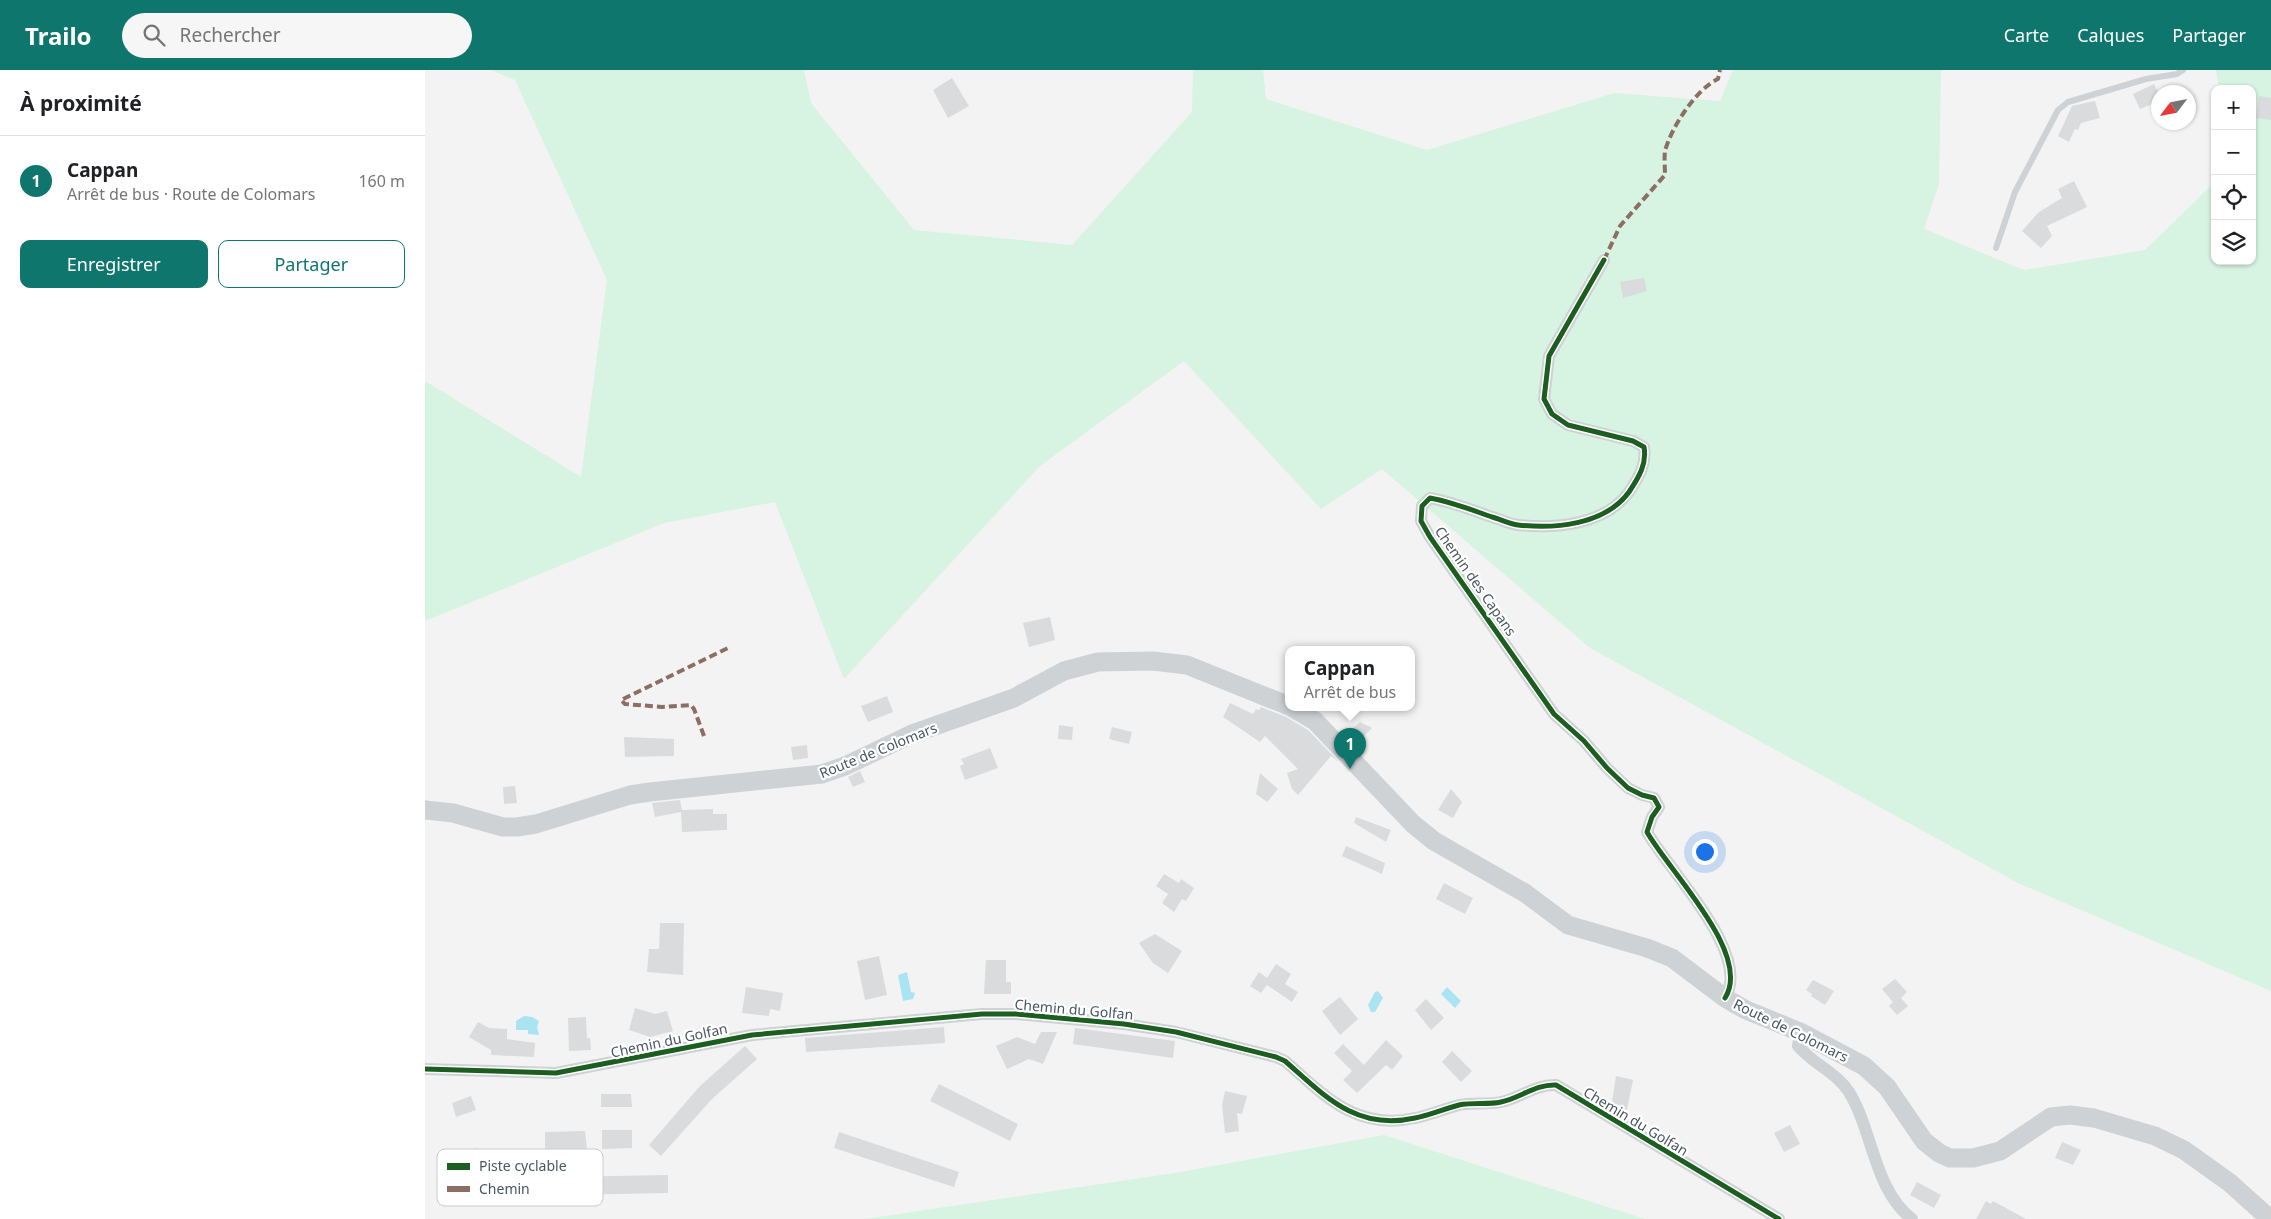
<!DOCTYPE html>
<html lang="fr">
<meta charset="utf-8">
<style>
:root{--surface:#fff;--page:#f6f6f6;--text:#202124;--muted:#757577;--line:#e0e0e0;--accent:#0f766e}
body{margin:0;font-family:"Noto Sans",sans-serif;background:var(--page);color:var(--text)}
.controls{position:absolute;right:15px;top:15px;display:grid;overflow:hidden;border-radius:10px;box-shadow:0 1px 4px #0004}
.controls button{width:45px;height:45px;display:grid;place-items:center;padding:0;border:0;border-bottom:1px solid var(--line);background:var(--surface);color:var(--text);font:25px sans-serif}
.compass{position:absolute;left:1726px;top:15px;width:45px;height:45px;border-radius:50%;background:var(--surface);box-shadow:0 1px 4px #0004;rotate:238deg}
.you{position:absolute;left:1279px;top:781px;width:18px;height:18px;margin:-12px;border:4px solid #fff;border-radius:50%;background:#1a73e8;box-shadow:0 0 0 8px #1a73e833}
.badge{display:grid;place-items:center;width:32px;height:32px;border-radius:50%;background:var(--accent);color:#fff;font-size:16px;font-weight:700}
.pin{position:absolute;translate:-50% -41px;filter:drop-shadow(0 1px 2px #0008)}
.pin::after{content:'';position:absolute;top:26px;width:18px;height:15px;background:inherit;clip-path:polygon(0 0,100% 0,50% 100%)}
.popup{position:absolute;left:860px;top:576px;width:130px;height:65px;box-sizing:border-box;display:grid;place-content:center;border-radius:10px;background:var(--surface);filter:drop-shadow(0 1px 4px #0005);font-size:16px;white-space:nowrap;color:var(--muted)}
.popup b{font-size:19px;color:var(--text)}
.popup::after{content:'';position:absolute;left:50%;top:100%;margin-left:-10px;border:10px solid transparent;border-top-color:var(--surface)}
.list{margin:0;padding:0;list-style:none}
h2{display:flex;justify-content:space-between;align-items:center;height:65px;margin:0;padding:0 20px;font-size:21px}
h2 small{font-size:16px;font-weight:400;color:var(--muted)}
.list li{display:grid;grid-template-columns:32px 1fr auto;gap:15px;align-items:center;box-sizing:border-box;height:90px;padding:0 20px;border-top:1px solid var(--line)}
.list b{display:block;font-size:19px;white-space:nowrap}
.list p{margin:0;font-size:16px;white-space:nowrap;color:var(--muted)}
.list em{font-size:16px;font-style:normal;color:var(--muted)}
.actions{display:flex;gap:10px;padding:15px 20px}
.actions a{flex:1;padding:11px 0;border:1px solid var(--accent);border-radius:10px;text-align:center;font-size:18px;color:var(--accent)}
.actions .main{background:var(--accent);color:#fff}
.icon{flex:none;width:28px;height:28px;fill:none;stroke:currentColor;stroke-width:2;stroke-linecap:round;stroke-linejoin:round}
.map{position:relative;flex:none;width:1846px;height:1149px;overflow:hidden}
header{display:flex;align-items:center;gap:30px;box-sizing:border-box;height:70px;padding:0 25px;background:var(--accent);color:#fff}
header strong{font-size:24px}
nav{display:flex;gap:28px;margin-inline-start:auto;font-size:18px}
.search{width:350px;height:45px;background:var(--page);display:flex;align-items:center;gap:12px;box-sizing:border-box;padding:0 18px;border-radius:28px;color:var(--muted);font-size:19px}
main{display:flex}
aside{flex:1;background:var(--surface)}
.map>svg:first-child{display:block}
.green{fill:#d7f3e1}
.water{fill:#aae4f2}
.building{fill:#dadbdd}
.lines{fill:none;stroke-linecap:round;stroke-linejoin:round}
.service{stroke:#ced2d4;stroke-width:6}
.minor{stroke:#ced2d4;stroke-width:12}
.secondary{stroke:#ced2d5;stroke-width:19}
.quiet{stroke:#8d6e63;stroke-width:4;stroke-dasharray:8 4;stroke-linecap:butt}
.cycleway-casing{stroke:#fff;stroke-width:8}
.cycleway{stroke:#1b5e20;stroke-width:5}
.labels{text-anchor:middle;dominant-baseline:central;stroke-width:4.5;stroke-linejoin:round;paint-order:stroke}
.street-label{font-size:14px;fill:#485661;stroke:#fff}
.key{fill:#fff;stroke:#c8ccd0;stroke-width:1}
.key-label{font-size:14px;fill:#485661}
</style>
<header>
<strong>Trailo</strong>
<div class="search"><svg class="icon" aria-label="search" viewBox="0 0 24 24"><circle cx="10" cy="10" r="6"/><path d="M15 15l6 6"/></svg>Rechercher</div>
<nav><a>Carte</a><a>Calques</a><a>Partager</a></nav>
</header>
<main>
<aside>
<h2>À proximité<small></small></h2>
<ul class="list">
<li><span class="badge">1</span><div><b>Cappan</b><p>Arrêt de bus · Route de Colomars</p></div><em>160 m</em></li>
</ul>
<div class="actions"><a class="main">Enregistrer</a><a>Partager</a></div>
</aside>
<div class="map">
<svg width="1846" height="1149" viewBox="0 0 1846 1149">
<rect width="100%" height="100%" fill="#f3f3f3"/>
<path class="green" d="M66 0H379L386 33 489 160 647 175 767 42 768 0H838L841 29 1002 80 1189 23 1295 31 1308 0H1516L1514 114 1499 159 1599 200 1720 180 1790 112V191H1827V19H1794L1791 0H1846V921L1593 813 1165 578 957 399 896 439 759 291 615 396 419 609 350 432 239 453 0 551V311L156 407 182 210 90 10Z
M959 1065 1220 1149H440L750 1103Z"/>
<path class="water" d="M482 902 486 922 490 923 488 929 478 931 473 905Z
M1022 917 1036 931 1030 938 1016 924Z
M953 921 958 928 950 942H946L943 935 950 922Z
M99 946 107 947 114 951 112 957 114 965 103 964V960H91V951Z"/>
<path class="building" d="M527 8 544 36 523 48 508 20Z
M1729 14 1734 24V31L1715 39 1708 24Z
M1834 26 1846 28V50L1831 48Z
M1670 31 1675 48 1656 53 1653 60 1650 59 1644 72 1633 66 1647 36Z
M1649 111 1662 137 1622 156 1627 166 1616 178 1597 161 1614 142 1637 128 1633 119Z
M1219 208 1222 221 1198 228 1195 212Z
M625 547 630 570 604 577 598 553Z
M462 626 468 642 443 652 436 636Z
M805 633 828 644 831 639 834 640 836 637 861 647 883 660 913 691 906 686 873 725 867 719 862 703 873 699 840 666 835 672 798 647Z
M935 652 947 658 929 676 920 666Z
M634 655 648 657 647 670 633 669Z
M687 657 707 662 704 674 684 669Z
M199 667 249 669V686L200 687Z
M382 675 383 688 368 690 366 677Z
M565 678 573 698 540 710 535 696 539 694 536 689Z
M435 701 440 712 428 717 423 707Z
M835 703 853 719 842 732 831 724Z
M90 716 92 733 79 734 78 717Z
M1026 719 1037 732 1028 748 1013 740Z
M255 730 257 740 288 739V744H302V760L257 762 256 742 230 747 227 733Z
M931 747 966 760 961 772 929 753Z
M921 776 960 793 957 804 917 786Z
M739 804 754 813 756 809 769 818 761 831 757 829 749 842 737 833 743 824 731 816Z
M1019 813 1048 828 1040 844 1011 829Z
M235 853H259L258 905 222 902 224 879H234Z
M730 864 757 881 743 903 728 893 714 873Z
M454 886 462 925 440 930 432 891Z
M561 890H581V912H586V924H559Z
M851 894 866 904 860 914 873 922 867 932 842 915 836 923 825 916 834 902 842 908Z
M1470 909 1482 922 1476 928 1483 936 1472 945 1464 936 1468 932 1457 919Z
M1388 910 1409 921 1400 935 1386 926 1387 924 1381 920Z
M321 917 358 923 355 941 345 939 344 946 317 943Z
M915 927 933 949 915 965 897 941Z
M1001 929 1019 948 1006 960 990 940Z
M210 938 230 944 242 941 248 961 225 967 204 960Z
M161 947 162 968H165L166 980 144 981 143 948Z
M53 952 64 958 82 959V969L110 973 109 987 66 985V980L44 967Z
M519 957 520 973 381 982 380 968Z
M650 958 750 971 748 988 648 974Z
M616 962H632L618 994 604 989 582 999 571 976 592 967 610 974Z
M961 970 978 986 967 1000 961 995 932 1023 918 1010 927 1001 909 983 918 974 939 995Z
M320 976 332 989 287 1029 236 1086 224 1075 275 1016Z
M1027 981 1047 1001 1036 1012 1017 992Z
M1191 1006 1208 1010 1202 1040 1186 1038Z
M514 1014 593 1054 585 1071 505 1031Z
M800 1021 822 1026 817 1044 812 1043 814 1061 800 1063 797 1035Z
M176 1024H206L207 1037H176Z
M46 1026 51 1040 31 1047 27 1033Z
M1365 1055 1375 1074 1359 1082 1349 1063Z
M177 1060H207V1078L177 1079Z
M160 1061 162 1079 120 1080V1062Z
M414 1062 534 1102 529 1117 409 1078Z
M1637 1072 1656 1080 1648 1095 1630 1088Z
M52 1078 56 1091 29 1100 24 1087Z
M243 1105V1123L138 1125 137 1107Z
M1492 1112 1516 1125 1509 1138 1485 1125Z
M1561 1131 1566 1134 1568 1131 1601 1149H1551Z"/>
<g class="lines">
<path class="service" d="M1571 178 1590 122 1633 40 1643 32 1721 9 1752 4 1758 0"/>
<path class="minor" d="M1179 190 1124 286 1119 329 1127 344 1143 355 1208 371 1219 377C1222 394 1214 407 1204 422 1180 455 1130 459 1093 455 1084 454 1075 449 1067 447 1047 440 1027 432 1005 428L997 436 996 451 1005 467 1129 644 1159 671 1182 698 1203 718 1217 725 1229 728 1234 737 1227 747 1222 762C1243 800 1328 884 1300 928
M1375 962 1373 976C1388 994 1411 1002 1424 1022 1448 1061 1449 1120 1487 1149
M0 999 131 1003 327 965 557 944H591L699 954 751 962 851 987 860 991C900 1026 931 1061 990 1048 1005 1045 1019 1039 1034 1035 1048 1032 1063 1035 1076 1032 1095 1028 1111 1014 1131 1015L1354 1149"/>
<path class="secondary" d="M868 638 890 651 988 754 1009 771 1100 823 1143 855 1222 878 1247 888 1300 928 1321 940 1375 962 1439 996 1462 1017 1499 1071 1514 1083 1525 1088H1548L1575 1081 1626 1047 1645 1045 1669 1048 1730 1066 1759 1080 1805 1113 1845 1149
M0 740 28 743 78 757H92L111 754 205 725 225 722 397 704 420 696 487 664 589 628 639 601 673 592 728 591 762 595 864 636"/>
<path class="quiet" d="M1179 190 1195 156 1240 105C1240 98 1239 89 1240 81 1246 58 1271 19 1293 9L1295 0
M279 666 269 639 266 635 237 637 200 634 196 630 303 578"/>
<g class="cycleway-casing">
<path id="cycleway" d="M1179 190 1124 286 1119 329 1127 344 1143 355 1208 371 1219 377C1222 394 1214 407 1204 422 1180 455 1130 459 1093 455 1084 454 1075 449 1067 447 1047 440 1027 432 1005 428L997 436 996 451 1005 467 1129 644 1159 671 1182 698 1203 718 1217 725 1229 728 1234 737 1227 747 1222 762C1243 800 1328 884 1300 928
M0 999 131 1003 327 965 557 944H591L699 954 751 962 851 987 860 991C900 1026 931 1061 990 1048 1005 1045 1019 1039 1034 1035 1048 1032 1063 1035 1076 1032 1095 1028 1111 1014 1131 1015L1354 1149"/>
</g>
<use href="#cycleway" class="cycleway"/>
</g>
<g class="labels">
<g class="street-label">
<text transform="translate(1051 511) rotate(55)">Chemin des Capans</text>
<text transform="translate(453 680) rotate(-22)">Route de Colomars</text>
<text transform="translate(649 939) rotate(5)">Chemin du Golfan</text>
<text transform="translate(1366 960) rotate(26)">Route de Colomars</text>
<text transform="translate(244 970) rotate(-12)">Chemin du Golfan</text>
<text transform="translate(1211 1051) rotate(31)">Chemin du Golfan</text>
</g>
</g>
<rect x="12" y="1079" width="166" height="57" rx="8" class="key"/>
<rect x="22" y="1093" width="23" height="7" fill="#1b5e20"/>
<rect x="22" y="1116" width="23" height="6" fill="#8d6e63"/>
<g class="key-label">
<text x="54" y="1101">Piste cyclable</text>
<text x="54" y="1124">Chemin</text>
</g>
</svg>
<div class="controls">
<button>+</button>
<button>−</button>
<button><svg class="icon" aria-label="locate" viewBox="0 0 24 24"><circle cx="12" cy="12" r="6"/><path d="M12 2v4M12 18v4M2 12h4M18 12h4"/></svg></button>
<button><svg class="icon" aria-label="layers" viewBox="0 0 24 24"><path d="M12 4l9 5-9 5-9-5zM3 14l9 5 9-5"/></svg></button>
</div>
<svg class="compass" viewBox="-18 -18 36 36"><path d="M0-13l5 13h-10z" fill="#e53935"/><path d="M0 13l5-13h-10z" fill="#757577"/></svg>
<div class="you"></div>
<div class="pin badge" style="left:925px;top:699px">1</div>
<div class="popup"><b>Cappan</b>Arrêt de bus</div>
</div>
</main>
